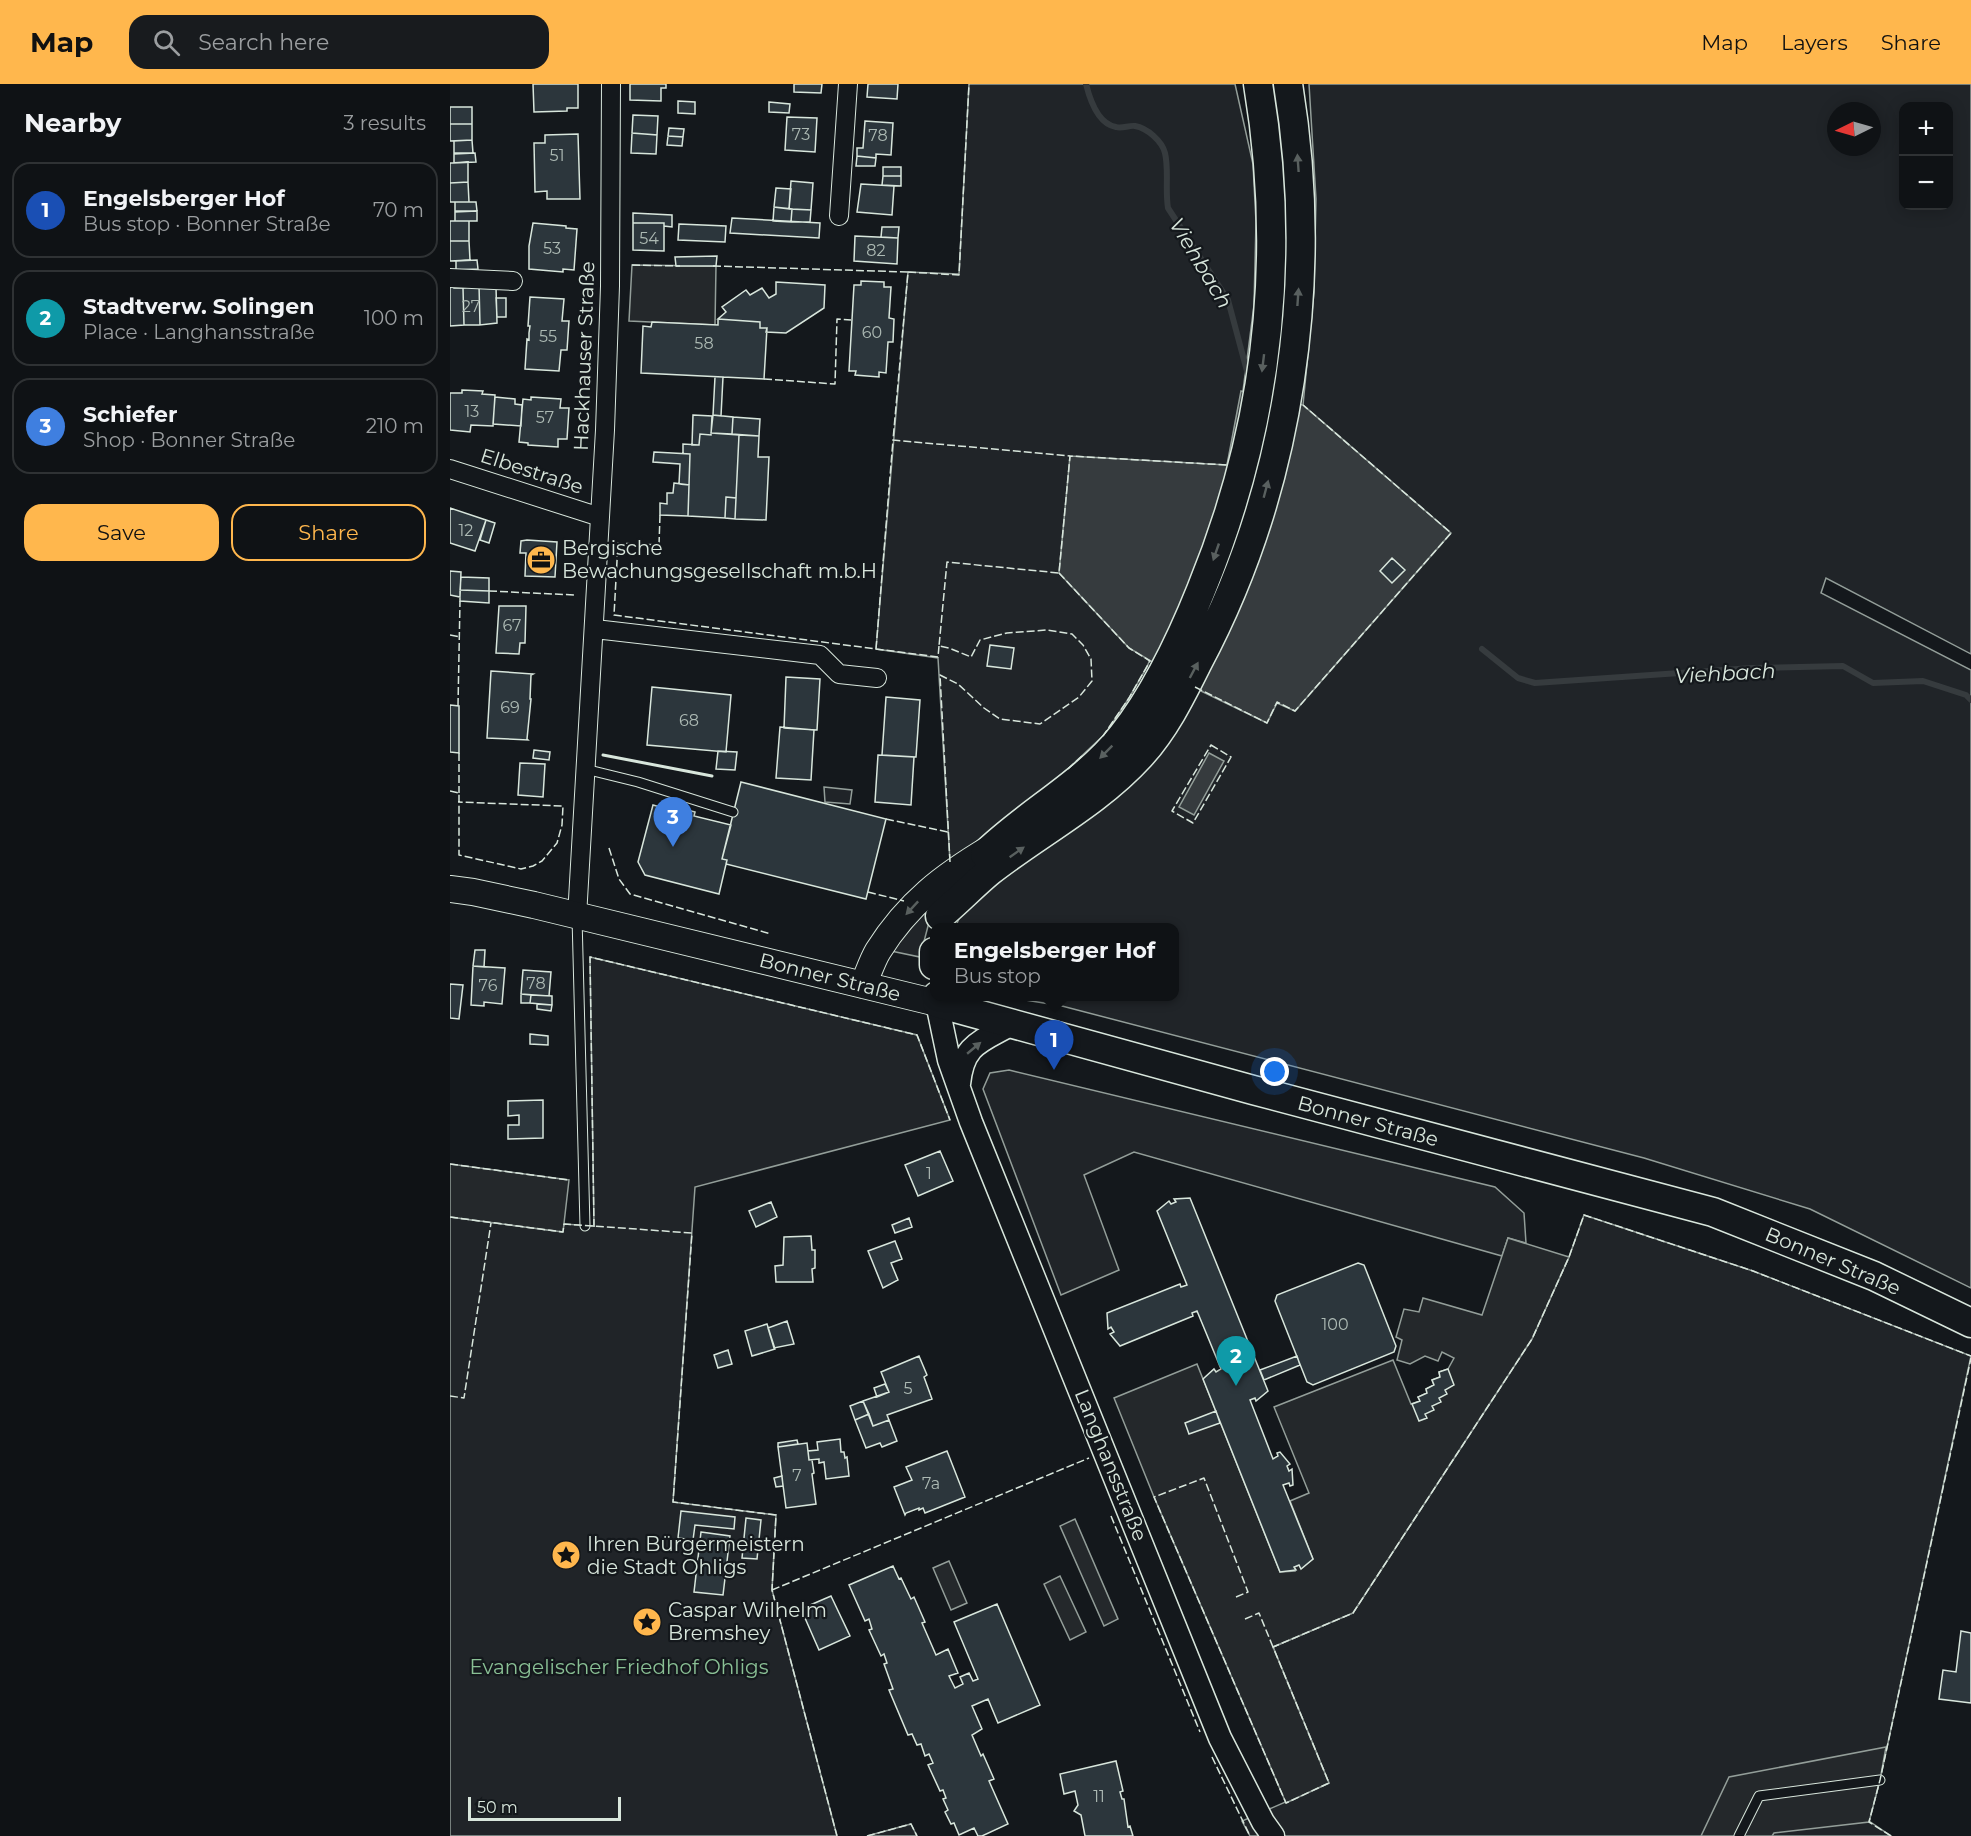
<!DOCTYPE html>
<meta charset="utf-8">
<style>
:root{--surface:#0f1215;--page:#181b1e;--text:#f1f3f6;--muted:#9b9ea0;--line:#2f3234;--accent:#ffb74d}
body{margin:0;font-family:Montserrat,sans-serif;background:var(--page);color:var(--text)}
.controls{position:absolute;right:18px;top:18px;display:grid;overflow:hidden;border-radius:12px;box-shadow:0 3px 15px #0003}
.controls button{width:54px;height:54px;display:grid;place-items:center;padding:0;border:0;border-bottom:2px solid var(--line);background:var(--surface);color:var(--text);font:30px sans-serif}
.compass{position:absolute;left:1377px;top:18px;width:54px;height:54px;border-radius:50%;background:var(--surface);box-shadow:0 3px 15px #0003;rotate:265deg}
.scale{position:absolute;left:18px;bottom:15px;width:153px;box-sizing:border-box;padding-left:6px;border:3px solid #d8e6dc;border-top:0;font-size:16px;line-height:21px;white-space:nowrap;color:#d8e6dc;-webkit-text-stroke:4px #14181c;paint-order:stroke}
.you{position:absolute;left:825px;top:988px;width:21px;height:21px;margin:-15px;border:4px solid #fff;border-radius:50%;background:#1a73e8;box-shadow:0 0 0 9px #1a73e833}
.badge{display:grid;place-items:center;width:39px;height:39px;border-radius:50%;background:var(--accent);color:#fff;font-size:20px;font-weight:700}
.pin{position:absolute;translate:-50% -50px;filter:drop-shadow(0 2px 3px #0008)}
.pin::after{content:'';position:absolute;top:32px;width:21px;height:18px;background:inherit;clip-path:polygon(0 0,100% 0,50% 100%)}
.popup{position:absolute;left:480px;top:839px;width:249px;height:78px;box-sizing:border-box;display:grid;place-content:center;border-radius:12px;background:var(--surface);filter:drop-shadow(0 2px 4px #0005);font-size:20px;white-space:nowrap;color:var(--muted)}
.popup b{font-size:22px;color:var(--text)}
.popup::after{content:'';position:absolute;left:50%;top:100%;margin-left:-12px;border:12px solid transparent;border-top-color:var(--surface)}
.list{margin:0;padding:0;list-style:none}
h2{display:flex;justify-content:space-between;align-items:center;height:78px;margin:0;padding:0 24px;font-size:26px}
h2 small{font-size:20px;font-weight:400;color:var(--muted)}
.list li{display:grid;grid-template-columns:39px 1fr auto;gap:18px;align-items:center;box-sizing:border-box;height:96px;margin:0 12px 12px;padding:0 12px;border:2px solid var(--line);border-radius:18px}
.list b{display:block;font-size:22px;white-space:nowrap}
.list p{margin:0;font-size:20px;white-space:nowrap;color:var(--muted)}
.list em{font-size:20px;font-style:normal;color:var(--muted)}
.actions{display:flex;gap:12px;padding:18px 24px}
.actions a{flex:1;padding:14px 0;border:2px solid var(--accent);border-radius:18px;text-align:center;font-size:21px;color:var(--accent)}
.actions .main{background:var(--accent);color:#111}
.icon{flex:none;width:33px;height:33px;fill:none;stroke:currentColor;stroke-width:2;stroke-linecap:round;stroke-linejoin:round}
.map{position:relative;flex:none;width:1521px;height:1752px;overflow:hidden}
header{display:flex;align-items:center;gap:36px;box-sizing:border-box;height:84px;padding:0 30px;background:var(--accent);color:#111}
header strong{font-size:28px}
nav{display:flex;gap:33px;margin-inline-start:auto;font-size:21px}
.search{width:420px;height:54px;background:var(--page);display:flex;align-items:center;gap:15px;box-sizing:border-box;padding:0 21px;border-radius:18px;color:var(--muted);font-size:22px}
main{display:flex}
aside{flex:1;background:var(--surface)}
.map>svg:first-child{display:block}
.green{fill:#202428;stroke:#939e99;stroke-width:1.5;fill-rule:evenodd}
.parking{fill:#24282b;stroke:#939e99;stroke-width:1.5}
.water{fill:#363b3e;stroke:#939e99;stroke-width:1.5}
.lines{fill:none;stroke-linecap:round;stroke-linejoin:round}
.stream{stroke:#363b3e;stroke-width:6}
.building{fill:#2c363c;stroke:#d8e6dc;stroke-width:1.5}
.service-casing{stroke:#d8e6dc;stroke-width:11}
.minor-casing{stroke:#d8e6dc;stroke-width:20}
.tertiary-casing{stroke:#d8e6dc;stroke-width:25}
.secondary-casing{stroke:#d8e6dc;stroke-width:28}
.primary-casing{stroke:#d8e6dc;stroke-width:31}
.service{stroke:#14181c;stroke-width:9}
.minor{stroke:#14181c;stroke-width:18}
.tertiary{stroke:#14181c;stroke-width:22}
.secondary{stroke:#14181c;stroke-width:26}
.primary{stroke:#14181c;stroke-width:28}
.fence{stroke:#d8e6dc;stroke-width:1.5;stroke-dasharray:8 3;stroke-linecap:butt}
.wall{stroke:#d8e6dc;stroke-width:3}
.oneway{fill:#59605f}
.labels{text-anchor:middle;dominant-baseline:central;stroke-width:4.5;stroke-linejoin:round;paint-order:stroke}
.number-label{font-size:16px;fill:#adbab4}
.street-label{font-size:20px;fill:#d8e6dc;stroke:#14181c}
.poi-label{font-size:20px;fill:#d8e6dc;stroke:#14181c;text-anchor:start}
.park-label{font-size:20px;fill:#8ac095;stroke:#14181c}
.water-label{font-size:21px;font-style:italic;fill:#d8e6dc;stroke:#14181c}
</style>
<header>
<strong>Map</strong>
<div class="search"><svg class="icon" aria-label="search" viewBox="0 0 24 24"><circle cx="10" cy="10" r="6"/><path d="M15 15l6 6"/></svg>Search here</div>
<nav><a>Map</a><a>Layers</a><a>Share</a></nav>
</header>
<main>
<aside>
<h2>Nearby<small>3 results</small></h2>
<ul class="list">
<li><span class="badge" style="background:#1a4fb4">1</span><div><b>Engelsberger Hof</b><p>Bus stop · Bonner Straße</p></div><em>70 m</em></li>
<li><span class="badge" style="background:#0f9aa8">2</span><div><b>Stadtverw. Solingen</b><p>Place · Langhansstraße</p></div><em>100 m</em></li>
<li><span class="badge" style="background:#3f7fe0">3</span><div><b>Schiefer</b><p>Shop · Bonner Straße</p></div><em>210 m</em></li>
</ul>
<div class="actions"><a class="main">Save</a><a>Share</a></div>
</aside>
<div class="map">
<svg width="1521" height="1752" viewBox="0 0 1521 1752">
<rect width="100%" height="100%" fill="#14181c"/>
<path class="green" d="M519 0H785L803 80 806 138 804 221 790 330 777 381 697 583 679 614 655 650 620 683 580 717 500 778 488 574 426 565 458 188 509 190Z
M859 0H1521V570L1376 494 1371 509 1521 586V1204L1360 1125 1194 1074 612 922 557 913 724 912V844H505L511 830 524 815 630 738 836 394 853 321 864 208 866 115ZM1454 22H1498V122H1454ZM1386 27H1422V63H1386Z
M374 703 402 706 400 720 375 718Z
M485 815 470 873 441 867Z
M140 873 467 951 500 1036 245 1103 223 1418 326 1431 322 1506 387 1752H0V1133L112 1148 114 1140 144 1142Z
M559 986 1045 1103 1074 1129 1076 1159 1058 1154 1052 1172 684 1068 634 1091 669 1186 611 1211 533 1005 540 989Z
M1134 1131 1303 1187 1521 1272 1430 1696 1419 1737 1441 1752H800L792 1737 879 1699 823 1563 903 1529 1082 1255 1119 1173Z
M461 1740 467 1752H417Z"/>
<path class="parking" d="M182 181 266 182 265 241 179 237Z
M0 1080 119 1096 113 1148 0 1133Z
M1058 1154 1119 1173 1082 1255 903 1529 823 1563 879 1699 836 1719 704 1413 664 1314 747 1280 830 1488 845 1487 844 1483 849 1481 851 1484 863 1475 840 1417 859 1409 824 1323 943 1276 961 1320 970 1317 968 1313 977 1309 976 1305 984 1301 982 1296 990 1293 989 1288 998 1285 1004 1274 992 1268 988 1277 975 1272 960 1280 947 1276 952 1256 946 1253 954 1225 969 1228 973 1214 1032 1231Z
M625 1435 668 1535 654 1542 610 1442Z
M499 1477 517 1519 501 1526 483 1484Z
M610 1492 636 1548 620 1556 594 1500Z
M1436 1663 1430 1696 1419 1738 1324 1749 1322 1752H1251L1279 1693Z"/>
<path class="water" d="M791 307 853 321 1001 449 845 627 827 619 817 639 749 606 679 564 609 489 620 372 777 381Z
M759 669 774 677 744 731 729 723Z"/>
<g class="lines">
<path class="stream" d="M636 0C640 16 648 40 666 43 672 45 679 41 685 42 697 44 712 57 715 69 719 86 715 106 718 124L778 216 798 291
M1032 565 1068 594 1085 599 1302 584 1393 582 1423 599 1473 597 1516 611 1521 616"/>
</g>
<path class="building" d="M83 0H128V24H117V27L84 28Z
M180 0H216V4H211V17L180 16Z
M344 0H372L371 9 344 8Z
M418 0H448L447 15 417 13Z
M228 17 245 18V30L228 29Z
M319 18 340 20 339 29 319 28Z
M0 23H22V40H0Z
M183 31 208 32 207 51 182 49Z
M337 33 367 34 365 68 335 66Z
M415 37 443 39 441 71 426 70V74L407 72V64H413Z
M0 40H22V56L0 57Z
M219 44 234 45 233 53 218 52Z
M182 49 207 51 206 70 181 69Z
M128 50 130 115H97V107L85 108 84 59H95V51Z
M218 52 233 53 232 62 217 61Z
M22 56 23 69H4V57Z
M25 69 26 78 4 79V70Z
M407 72 426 74 425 82H406Z
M18 78V98L0 99V79Z
M433 83H451V92H433Z
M433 92H451V102L432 101Z
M341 97 363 99 361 126 339 125Z
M18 98 19 118H0V99Z
M411 100 444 102 442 131 407 128Z
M326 104 341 105 339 125 324 123Z
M5 118H26L27 127H5Z
M324 123 342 125 341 138 323 137Z
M342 125 361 126 360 138H341Z
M27 127V137H5V128Z
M183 129 222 131V143L214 142V139H183Z
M282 134 370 139 369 154 280 149Z
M0 137H19V157H0Z
M83 139 116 142V144L127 145 124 186 113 185V188L79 185V162Z
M183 139H214V167L183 166Z
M229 140 276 142 275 158 228 156Z
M432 143H449L448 154 431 153Z
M405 152 448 154 447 180 404 177Z
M0 157H19L20 176 0 177Z
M267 172 266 182H226L225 173Z
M27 176 28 185 6 186V177Z
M411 197 434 198V203H441L439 234 444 235 443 258H438L436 289 429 288V293L405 291 406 287H399L404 201H411Z
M326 198 375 201 374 224 336 249 316 248 317 244H310V238L268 235 276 228 272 223 296 206 300 211 312 204 319 214 326 210Z
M0 201H4V204H13L14 241 0 242Z
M29 201 46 203 47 239 30 241Z
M29 201 30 241H14L13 204Z
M80 213 114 215 112 237H119L117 266H111L109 287 75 285 77 255 79 256V249L80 242H78Z
M46 214H56V233H47Z
M268 235 310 238V244H317L314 295 191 289 193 242 201 243 202 238 268 241Z
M265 293H273L271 332 263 331Z
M12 306 33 307 32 310 45 311 43 342 21 341 20 348 0 346V309H12Z
M45 313 65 315V320L72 321 71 342 43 340Z
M81 313 111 315 110 324H119L117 355H108V363L78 361V359L69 358 73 315 81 316Z
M243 331 262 332 261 351 250 350 249 361H242Z
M263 331 283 333 282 350 261 349Z
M283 333 310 335 309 352 282 350Z
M261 349 289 351 286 414 276 413 275 434 238 432 240 370H233V360L249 361 250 350 261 351Z
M289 351 309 352 308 373H319L316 436 285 435Z
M204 368 240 370 239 401 229 400 230 380 203 378Z
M224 399 239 401 238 432 210 431V419L217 420V409H223Z
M276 413 286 414 285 435 275 434Z
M0 424 36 436 25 467 0 459Z
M36 436 45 439 39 459 30 456Z
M77 456 107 458 105 493 75 492 76 469H70L71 457Z
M942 474 955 486 942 499 930 487Z
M0 487 11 488 10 513 0 511Z
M11 493 39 494V507L10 506Z
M10 506 39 507V519L10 517Z
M49 522H76L75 559H70L69 570 46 569Z
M540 561 564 564 561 585 537 582Z
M41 587 83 590 81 591 80 615H81L77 655 78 656 37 654Z
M336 593 370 595 367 646 334 644Z
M202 603 281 611 276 668 197 661Z
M436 613 470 616 466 673 432 671Z
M0 621 9 622V669L0 668Z
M330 643 364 646 361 696 326 694Z
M84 666 100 668 99 676 83 674Z
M268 667 287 668 285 686 266 685Z
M428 671 464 673 461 721 425 718Z
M70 679 95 680 93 713 68 711Z
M291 698 436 735 416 815 276 780 277 776 272 775Z
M203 721 225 727 226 723 245 728 244 732 281 741 272 775 277 776 269 810 195 791 188 778Z
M25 866H35L34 883 23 882Z
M23 882 55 884 52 920 34 918V922L21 921Z
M73 886 101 888 99 912 71 910Z
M0 900 13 901 9 935 0 934Z
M71 910 81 911 80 919H71Z
M81 911 102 912V921L80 919Z
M87 920 102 921 101 927 87 925Z
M80 950 98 952V961L80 960Z
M93 1016V1054L58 1055V1041H69V1031L58 1032V1017Z
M490 1067 503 1097 468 1112 455 1081Z
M740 1114 818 1307 806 1317 805 1314 800 1316 823 1375 828 1372 827 1369 830 1368 840 1380 837 1382 839 1387 842 1385 843 1401 840 1402 839 1399 833 1401 863 1475 851 1485 849 1481 844 1483 846 1486 830 1488 753 1295 764 1285 766 1288 771 1285 747 1227 742 1229 743 1232 670 1262 660 1250 664 1248 661 1243 658 1245 657 1229 730 1200 731 1203 737 1201 707 1127 719 1117 721 1120 726 1118 724 1115Z
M321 1118 327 1133 306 1143 299 1127Z
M459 1134 462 1143 445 1149 442 1141Z
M361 1152 362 1166H365V1184L362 1185 363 1198H326L325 1182 333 1181 334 1153Z
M445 1157 452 1175 441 1179 448 1196 433 1204 418 1167Z
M908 1179 914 1181 946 1262 944 1268 863 1301 857 1298 825 1217 827 1211Z
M337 1237 344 1260 324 1264 318 1244Z
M317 1240 325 1265 302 1272 295 1247Z
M278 1266 282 1280 268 1284 264 1271Z
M469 1272 477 1291 474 1293 482 1315 437 1331 439 1336 423 1342 413 1317 439 1308 431 1288Z
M847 1272 850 1281 814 1296 810 1286Z
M998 1285 1004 1301 995 1306 997 1310 989 1314 991 1318 982 1322 984 1326 975 1330 977 1334 969 1337 962 1320 970 1317 968 1313 977 1309 976 1305 984 1301 982 1296 990 1293 989 1288Z
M435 1300 439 1308 427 1313 424 1304Z
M413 1317 419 1330 405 1336 400 1322Z
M766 1327 770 1339 739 1350 735 1339Z
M419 1330 423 1342 439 1336 447 1357 432 1363 430 1359 416 1364 405 1336Z
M390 1355 391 1368H394L395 1374 397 1373 399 1392 376 1395 374 1378 369 1379V1375L359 1376 358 1367 368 1366 367 1358Z
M347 1356 348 1360 328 1363V1359Z
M357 1359 359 1376H362L364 1389 362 1390 366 1420 336 1424 328 1363Z
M497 1367 515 1413 475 1429 473 1424 469 1426V1424L456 1429 455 1431 444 1403 462 1396 456 1383Z
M332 1392 333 1402 326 1403 324 1394Z
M231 1427 285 1433 284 1445 245 1441 243 1456 228 1454Z
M296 1434 311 1436 307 1475 292 1474Z
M251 1448 280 1452 273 1511 244 1508Z
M443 1482 449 1495 451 1494 461 1515 464 1513 475 1538 472 1539 486 1571 498 1565 508 1589 499 1592 505 1604 513 1600 510 1593 519 1589 523 1597 528 1595 504 1538 547 1520 590 1621 548 1639 538 1615 522 1622 532 1645 522 1651 531 1672 533 1670 544 1695 539 1697 558 1740 532 1752H528L524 1744 509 1751 504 1739 501 1740 495 1728 498 1726 493 1715 496 1714 493 1706 490 1707 478 1681 483 1679 479 1670 475 1672 471 1660 467 1661 462 1650 458 1651 439 1606 443 1605 434 1580 437 1579 434 1570 431 1572 419 1546 422 1545 419 1535 415 1537 399 1501Z
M381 1512 400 1552 369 1566 351 1525Z
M1511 1547 1521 1549V1619L1489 1615 1493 1586 1506 1588Z
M666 1677 673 1707 670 1708 672 1715H674L678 1743 680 1742 683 1752H635L631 1731 624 1727 628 1721 625 1707 614 1710 610 1690Z"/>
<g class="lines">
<g class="service-casing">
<path id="service" d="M135 685 188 698 283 728
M127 833 135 1142
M1289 1752 1309 1712 1430 1696"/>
</g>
<g class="minor-casing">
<path id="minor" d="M389 132 398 0
M0 194 63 197
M0 385 150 433
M145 545 370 571 389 590 427 594
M127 833 155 346 160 202 161 0"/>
</g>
<g class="tertiary-casing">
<path id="tertiary" d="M487 919 499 976 521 1038 770 1654 813 1738 823 1752
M509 1000C513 960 530 958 562 940"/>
</g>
<g class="secondary-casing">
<path id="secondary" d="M0 805 23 808 84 821 487 919
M413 901C418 890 422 877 428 867 458 819 494 792 541 764"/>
</g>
<g class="primary-casing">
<path id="primary" d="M535 770C578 728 634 700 672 652 706 609 731 556 751 506 818 343 837 173 808 0
M490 832C507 818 523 801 540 787 590 748 647 719 690 672 715 645 732 610 748 578 841 403 870 194 838 0
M484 868V881
M487 912V919L803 1006 1263 1128 1424 1192 1521 1239"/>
</g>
<use href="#service" class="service"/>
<use href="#minor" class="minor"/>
<use href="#tertiary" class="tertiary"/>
<use href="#secondary" class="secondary"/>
<use href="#primary" class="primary"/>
<path class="fence" d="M182 181 230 182
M263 182 458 188 443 356
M458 188 509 191 519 0
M314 295 385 300 387 235 401 236
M210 431 209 461 168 459 164 531 488 573 489 562
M609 489 679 564 700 577 679 614 653 652
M39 507 126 511
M0 551 10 553
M426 565 443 356 620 372
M745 603 817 639 827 618 845 627 1001 449 853 321
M8 622 10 517
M761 661 781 673 743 739 722 727Z
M9 669V709
M618 685 633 671
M0 707 9 709V771L71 785 83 782 92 777 107 759 112 741 113 722 8 718
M436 735 498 748
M159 764 169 795 180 810 321 850
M500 778 490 591 508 600 534 624 550 635 590 640 629 613 642 597 641 575 633 561 622 550 597 546 557 549 530 556 521 573 499 564 489 562 497 478 609 489 620 372 777 381
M418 808 454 817
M0 1080 119 1096
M0 1133 113 1148 114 1140 242 1149 223 1418 326 1431 322 1506 387 1752
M144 1143 140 873 467 951 500 1036
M0 1312 14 1314 41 1139
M661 1432 750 1648
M322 1506 639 1374
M786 1513 798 1508 754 1394 704 1413 836 1719 879 1699 823 1563 903 1529 1082 1255 1119 1173 1134 1131 1303 1187 1521 1272
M795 1535 809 1529 823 1563
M762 1673 800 1752
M417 1752 461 1740 467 1752
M1441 1752 1419 1738 1430 1696 1521 1274"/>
<path class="wall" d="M153 671 262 692"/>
</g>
<defs><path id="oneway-solid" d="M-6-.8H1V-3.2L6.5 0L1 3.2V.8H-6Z" transform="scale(1.5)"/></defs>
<g class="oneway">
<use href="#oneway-solid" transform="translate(848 79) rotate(-94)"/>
<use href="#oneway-solid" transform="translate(848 213) rotate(-86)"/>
<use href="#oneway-solid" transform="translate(813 279) rotate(97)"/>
<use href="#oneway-solid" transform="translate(816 405) rotate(-75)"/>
<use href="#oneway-solid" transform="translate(766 468) rotate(109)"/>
<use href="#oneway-solid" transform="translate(744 586) rotate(-62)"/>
<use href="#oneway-solid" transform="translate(656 668) rotate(135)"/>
<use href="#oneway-solid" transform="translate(567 768) rotate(-35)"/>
<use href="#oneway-solid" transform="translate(462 824) rotate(133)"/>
<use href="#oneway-solid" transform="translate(524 964) rotate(-40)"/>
</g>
<defs>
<g id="office-disc" transform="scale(1.5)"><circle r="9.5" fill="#ffb74d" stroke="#14181c"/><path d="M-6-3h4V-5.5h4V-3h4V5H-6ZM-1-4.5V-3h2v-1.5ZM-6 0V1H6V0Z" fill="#111"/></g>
<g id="sight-disc" transform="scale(1.5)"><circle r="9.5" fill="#ffb74d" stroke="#14181c"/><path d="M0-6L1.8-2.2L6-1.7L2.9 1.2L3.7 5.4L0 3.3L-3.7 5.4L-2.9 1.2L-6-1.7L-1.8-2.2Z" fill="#111"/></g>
</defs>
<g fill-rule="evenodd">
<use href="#office-disc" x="91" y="476"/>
<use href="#sight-disc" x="116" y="1471"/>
<use href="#sight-disc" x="197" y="1538"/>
</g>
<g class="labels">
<g class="number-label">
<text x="351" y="50">73</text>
<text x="428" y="51">78</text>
<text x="107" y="71">51</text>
<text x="199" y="154">54</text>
<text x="102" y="164">53</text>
<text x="426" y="166">82</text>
<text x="21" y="222">27</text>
<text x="422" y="248">60</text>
<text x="98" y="252">55</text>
<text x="254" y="259">58</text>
<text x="22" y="327">13</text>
<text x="95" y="333">57</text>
<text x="16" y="446">12</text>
<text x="62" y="541">67</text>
<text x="60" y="623">69</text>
<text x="239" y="636">68</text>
<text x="86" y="899">78</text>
<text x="38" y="901">76</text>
<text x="479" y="1089">1</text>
<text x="885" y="1240">100</text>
<text x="458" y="1304">5</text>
<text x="347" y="1391">7</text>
<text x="481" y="1399">7a</text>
<text x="649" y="1712">11</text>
</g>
<g class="street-label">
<text transform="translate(134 272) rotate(-88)">Hackhauser Straße</text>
<text transform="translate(82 387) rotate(18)">Elbestraße</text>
<text transform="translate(380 893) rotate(14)">Bonner Straße</text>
<text transform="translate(918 1037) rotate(15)">Bonner Straße</text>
<text transform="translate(1383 1177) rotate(23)">Bonner Straße</text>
<text transform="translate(661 1381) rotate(68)">Langhansstraße</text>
</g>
<g class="poi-label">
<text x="112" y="464">Bergische<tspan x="112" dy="23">Bewachungsgesellschaft m.b.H</tspan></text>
<text x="137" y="1460">Ihren Bürgermeistern<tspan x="137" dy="23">die Stadt Ohligs</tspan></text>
<text x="218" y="1526">Caspar Wilhelm<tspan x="218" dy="23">Bremshey</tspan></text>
</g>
<g class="park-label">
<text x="169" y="1583">Evangelischer Friedhof Ohligs</text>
</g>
<g class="water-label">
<text transform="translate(751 179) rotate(59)">Viehbach</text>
<text transform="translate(1275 589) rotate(-3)">Viehbach</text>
</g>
</g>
</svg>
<div class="controls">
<button>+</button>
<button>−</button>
</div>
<svg class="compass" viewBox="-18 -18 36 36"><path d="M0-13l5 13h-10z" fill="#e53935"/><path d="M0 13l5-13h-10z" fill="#9b9ea0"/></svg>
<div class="scale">50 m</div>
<div class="you"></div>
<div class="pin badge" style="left:604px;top:986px;background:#1a4fb4">1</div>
<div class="popup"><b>Engelsberger Hof</b>Bus stop</div>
<div class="pin badge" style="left:786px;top:1302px;background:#0f9aa8">2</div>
<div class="pin badge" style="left:223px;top:763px;background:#3f7fe0">3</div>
</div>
</main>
